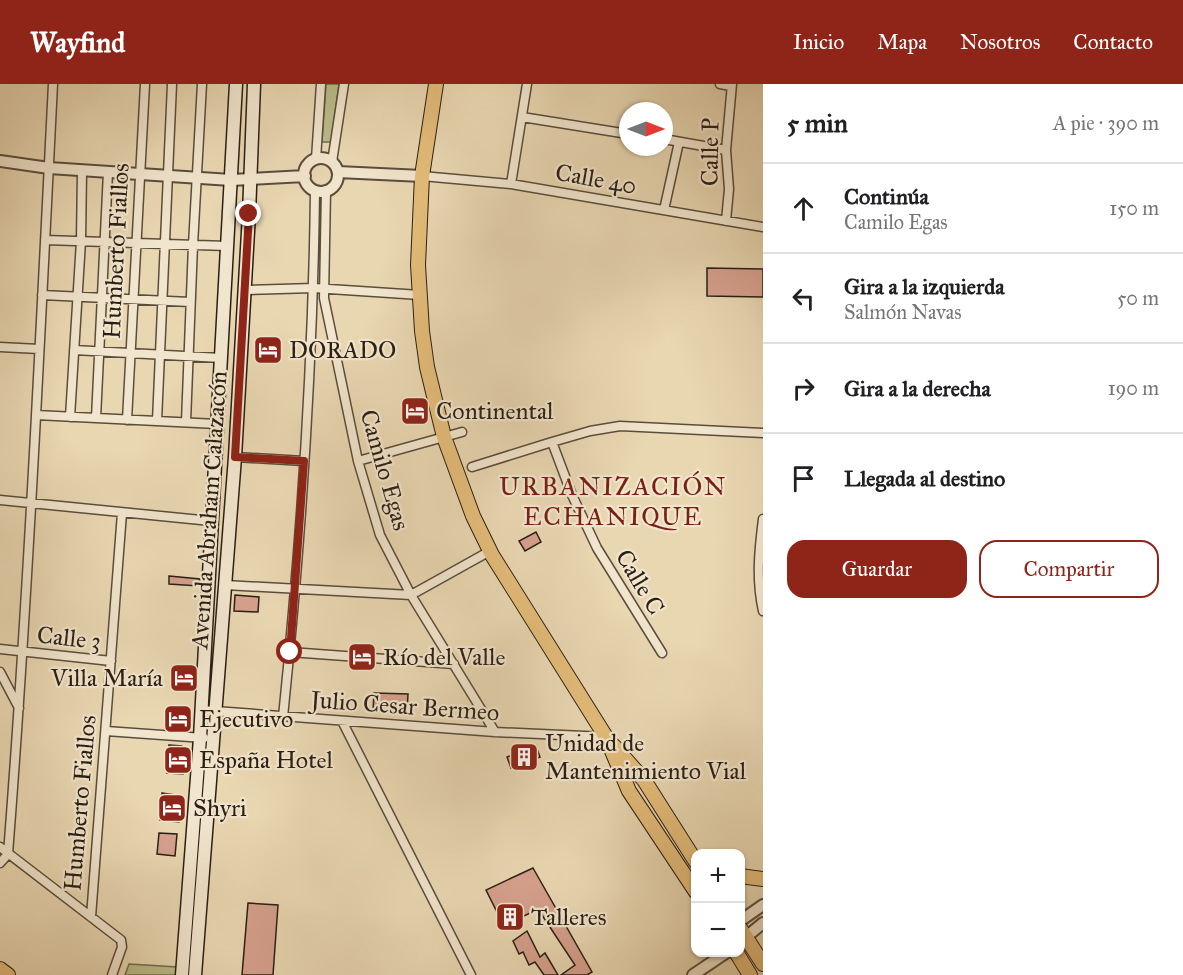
<!DOCTYPE html>
<html lang="es">
<meta charset="utf-8">
<style>
:root{--surface:#fff;--page:#f2f2f2;--text:#202124;--muted:#757577;--line:#e0e0e0;--accent:#8f2418}
body{margin:0;font-family:"IM FELL Great Primer",serif;background:var(--page);color:var(--text)}
.controls{position:absolute;right:18px;bottom:18px;display:grid;overflow:hidden;border-radius:12px;box-shadow:0 2px 4px #0004}
.controls button{width:54px;height:54px;display:grid;place-items:center;padding:0;border:0;border-bottom:2px solid var(--line);background:var(--surface);color:var(--text);font:30px sans-serif}
.compass{position:absolute;left:619px;top:18px;width:54px;height:54px;border-radius:50%;background:var(--surface);box-shadow:0 2px 4px #0004;rotate:90deg}
.stop{position:absolute;width:18px;height:18px;margin:-14px;border:4px solid #8f2418;border-radius:50%;background:#fff}
.stop.end{background:#8f2418;border-color:#fff;box-shadow:0 2px 6px #0008}
.list{margin:0;padding:0;list-style:none}
h2{display:flex;justify-content:space-between;align-items:center;height:78px;margin:0;padding:0 24px;font-size:26px}
h2 small{font-size:20px;font-weight:400;color:var(--muted)}
.list li{display:grid;grid-template-columns:39px 1fr auto;gap:18px;align-items:center;box-sizing:border-box;height:90px;padding:0 24px;border-top:2px solid var(--line)}
.list b{display:block;font-size:22px;white-space:nowrap}
.list p{margin:0;font-size:20px;white-space:nowrap;color:var(--muted)}
.list em{font-size:20px;font-style:normal;color:var(--muted)}
.actions{display:flex;gap:12px;padding:18px 24px}
.actions a{flex:1;padding:14px 0;border:2px solid var(--accent);border-radius:18px;text-align:center;font-size:21px;color:var(--accent)}
.actions .main{background:var(--accent);color:#fff}
.icon{flex:none;width:33px;height:33px;fill:none;stroke:currentColor;stroke-width:2;stroke-linecap:round;stroke-linejoin:round}
.map{position:relative;flex:none;width:763px;height:891px;overflow:hidden}
header{display:flex;align-items:center;gap:36px;box-sizing:border-box;height:84px;padding:0 30px;background:var(--accent);color:#fff}
header strong{font-size:28px}
nav{display:flex;gap:33px;margin-inline-start:auto;font-size:21px}
main{display:flex}
aside{flex:1;background:var(--surface)}
.map>svg:first-child{display:block}
.green{fill:#babd8a;stroke:#726e4f;stroke-width:1.5}
.building{fill:#d6a18e;stroke:#2a1f14;stroke-width:1.5}
.lines{fill:none;stroke-linecap:round;stroke-linejoin:round}
.minor-casing{stroke:#5a4d3c;stroke-width:11}
.tertiary-casing{stroke:#5a4d3c;stroke-width:14}
.secondary-casing{stroke:#2a1f14;stroke-width:15}
.primary-casing{stroke:#2a1f14;stroke-width:16}
.trunk-casing{stroke:#2a1f14;stroke-width:16}
.minor{stroke:#f1e5cd;stroke-width:8}
.tertiary{stroke:#f1e5cd;stroke-width:10}
.secondary{stroke:#f1e5cd;stroke-width:12}
.primary{stroke:#e4bc79;stroke-width:14}
.trunk{stroke:#e4bc79;stroke-width:14}
.route{stroke:#8f2418;stroke-width:8}
.labels{text-anchor:middle;dominant-baseline:central;stroke-width:4.5;stroke-linejoin:round;paint-order:stroke}
.street-label{font-size:24px;fill:#2a1f14;stroke:#f1e5cd}
.poi-label{font-size:24px;fill:#2a1f14;stroke:#f1e5cd;text-anchor:start}
.neighbourhood-label{font-size:26px;letter-spacing:1.5px;fill:#7a1f14;stroke:#f1e5cd}
</style>
<header>
<strong>Wayfind</strong>
<nav><a>Inicio</a><a>Mapa</a><a>Nosotros</a><a>Contacto</a></nav>
</header>
<main>
<div class="map">
<svg width="763" height="891" viewBox="0 0 763 891">
<rect width="100%" height="100%" fill="#e9d7b2"/>
<filter id="stains"><feTurbulence type="fractalNoise" baseFrequency=".00333" numOctaves="4"/><feColorMatrix values="0 0 0 0 .2 0 0 0 0 .09 0 0 0 0 .02 0 0 0 .5 -.17"/></filter>
<radialGradient id="worn" r=".72"><stop offset=".6" stop-color="#630" stop-opacity="0"/><stop offset="1" stop-color="#630" stop-opacity=".3"/></radialGradient>
<path class="green" d="M326 0H339L331 58H322Z
M129 880 178 883 177 891H125Z"/>
<path class="building" d="M707 184 763 185V213L707 212Z
M536 448 541 458 525 467 519 457Z
M169 492 200 495 199 502 169 500Z
M235 511 259 513 258 528 234 527Z
M176 583 192 585 190 605 175 603Z
M374 609 408 610 407 628 373 627Z
M168 623H186L185 645 167 644Z
M169 661 182 662 184 665 183 690 167 689Z
M536 662 540 673 511 684 507 673Z
M162 709 182 712 179 738 160 736Z
M159 749 177 750 175 772 157 770Z
M533 784 592 888 587 891H561L575 881 538 825 504 842 486 806Z
M248 819 278 821 273 891H242Z
M527 847 540 873 545 869 558 891H544L535 878 529 881 523 868 519 870 513 857Z"/>
<g class="lines">
<g class="minor-casing">
<path id="minor" d="M720 0 731 2
M522 33 628 50
M664 55 726 66
M316 75 321 0
M332 78 344 0
M422 92 511 100 763 143
M511 100 527 0
M326 106 324 214 358 377 380 451 411 511 495 648
M664 126 679 58
M726 137 729 105 726 66 732 0
M45 156 227 162
M245 206 314 204 420 211
M42 211 190 218
M0 263 39 265
M74 266 221 274
M36 331 217 340
M70 333 81 157 82 87
M96 334 108 88
M127 336 145 0
M157 337 172 0
M186 338 193 161 202 0
M552 358 590 347 620 342 763 349
M235 373 304 377
M358 377 462 348
M472 383 552 358 572 411 597 464 662 569
M0 416 211 437
M763 435C759 467 756 495 763 527
M225 501 411 511 490 467
M0 565 111 577
M290 568 454 580
M0 588 19 624
M201 626 495 648 606 653
M283 633C301 458 313 282 315 106
M342 637 471 891
M106 647 204 654
M0 763 121 856 122 863 112 891
M0 779 8 770C28 513 40 257 53 0
M91 833 122 429"/>
</g>
<g class="tertiary-casing">
<path id="tertiary" d="M304 91a17 17 0 1 1 34 0a17 17 0 1 1-34 0Z
M0 77 49 84 231 96 305 92
M338 88 422 92
M740 837 763 821
M740 858 763 839
M693 891 727 868"/>
</g>
<g class="secondary-casing">
<path id="secondary" d="M182 891 200 654 236 0
M195 891 235 373 249 130 254 0"/>
</g>
<g class="primary-casing">
<path id="primary" d="M0 885 8 891"/>
</g>
<g class="trunk-casing">
<path id="trunk" d="M436 0 422 92 418 181 422 247 427 283 444 353 473 432 492 471 606 653 629 707 696 808
M614 662 644 696 696 778
M740 792 763 795
M740 844 763 880
M736 868 750 891"/>
</g>
<use href="#minor" class="minor"/>
<use href="#tertiary" class="tertiary"/>
<use href="#secondary" class="secondary"/>
<use href="#primary" class="primary"/>
<use href="#trunk" class="trunk"/>
</g>
<g class="lines">
<path class="route" d="M249 130 235 373 304 377 290 568"/>
</g>
<defs>
<g id="hotel-square" transform="scale(1.5)"><rect x="-9" y="-9" width="18" height="18" rx="4" fill="#8f2418" stroke="#f1e5cd"/><path d="M-6-4.5h1.5V1H6V5H4.5V3h-9V5H-6ZM-4 0a1.8 1.8 0 1 1 3.6 0ZM.5 0V-2.5h3Q6-2.5 6 0Z" fill="#fff"/></g>
<g id="building-square" transform="scale(1.5)"><rect x="-9" y="-9" width="18" height="18" rx="4" fill="#8f2418" stroke="#f1e5cd"/><path d="M-4-6H4V6H1V3H-1V6H-4ZM-2.5-4.3h1.7v1.8h-1.7ZM.8-4.3h1.7v1.8H.8ZM-2.5-1h1.7V.8h-1.7ZM.8-1h1.7V.8H.8Z" fill="#fff"/></g>
</defs>
<g fill-rule="evenodd">
<use href="#hotel-square" x="268" y="266"/>
<use href="#hotel-square" x="415" y="327"/>
<use href="#hotel-square" x="362" y="573"/>
<use href="#hotel-square" x="184" y="594"/>
<use href="#hotel-square" x="178" y="635"/>
<use href="#building-square" x="524" y="673"/>
<use href="#hotel-square" x="178" y="676"/>
<use href="#hotel-square" x="172" y="724"/>
<use href="#building-square" x="510" y="833"/>
</g>
<g class="labels">
<g class="street-label">
<text transform="translate(710 68) rotate(-89)">Calle P</text>
<text transform="translate(596 95) rotate(10)">Calle 40</text>
<text transform="translate(116 167) rotate(-87)">Humberto Fiallos</text>
<text transform="translate(385 386) rotate(74)">Camilo Egas</text>
<text transform="translate(209 426) rotate(-86)">Avenida Abraham Calazacón</text>
<text transform="translate(640 498) rotate(59)">Calle C</text>
<text transform="translate(69 554) rotate(6)">Calle 3</text>
<text transform="translate(405 622) rotate(4)">Julio Cesar Bermeo</text>
<text transform="translate(80 719) rotate(-85)">Humberto Fiallos</text>
</g>
<g class="poi-label">
<text x="289" y="266">DORADO</text>
<text x="436" y="327">Continental</text>
<text x="383" y="573">Río del Valle</text>
<text x="163" y="594" text-anchor="end">Villa María</text>
<text x="199" y="635">Ejecutivo</text>
<text x="545" y="659">Unidad de<tspan x="545" dy="28">Mantenimiento Vial</tspan></text>
<text x="199" y="676">España Hotel</text>
<text x="193" y="724">Shyri</text>
<text x="531" y="833">Talleres</text>
</g>
<g class="neighbourhood-label">
<text x="613" y="402">URBANIZACIÓN<tspan x="613" dy="30">ECHANIQUE</tspan></text>
</g>
</g>
<rect width="100%" height="100%" filter="url(#stains)"/>
<rect width="100%" height="100%" fill="url(#worn)"/>
</svg>
<div class="controls">
<button>+</button>
<button>−</button>
</div>
<svg class="compass" viewBox="-18 -18 36 36"><path d="M0-13l5 13h-10z" fill="#e53935"/><path d="M0 13l5-13h-10z" fill="#757577"/></svg>
<div class="stop" style="left:290px;top:568px"></div>
<div class="stop end" style="left:249px;top:130px"></div>
</div>
<aside>
<h2>5 min<small>A pie · 390 m</small></h2>
<ul class="list">
<li><svg class="icon" aria-label="ahead" viewBox="0 0 24 24"><path d="M12 20V5M6 11l6-6 6 6"/></svg><div><b>Continúa</b><p>Camilo Egas</p></div><em>150 m</em></li>
<li><svg class="icon" aria-label="left" viewBox="0 0 24 24"><path d="M17 20v-9H6M10 6l-5 5 5 5"/></svg><div><b>Gira a la izquierda</b><p>Salmón Navas</p></div><em>50 m</em></li>
<li><svg class="icon" aria-label="right" viewBox="0 0 24 24"><path d="M7 20v-9h11M14 6l5 5-5 5"/></svg><div><b>Gira a la derecha</b></div><em>190 m</em></li>
<li><svg class="icon" aria-label="arrive" viewBox="0 0 24 24"><path d="M6 21V4h12l-3 4 3 4H6"/></svg><div><b>Llegada al destino</b></div></li>
</ul>
<div class="actions"><a class="main">Guardar</a><a>Compartir</a></div>
</aside>
</main>
